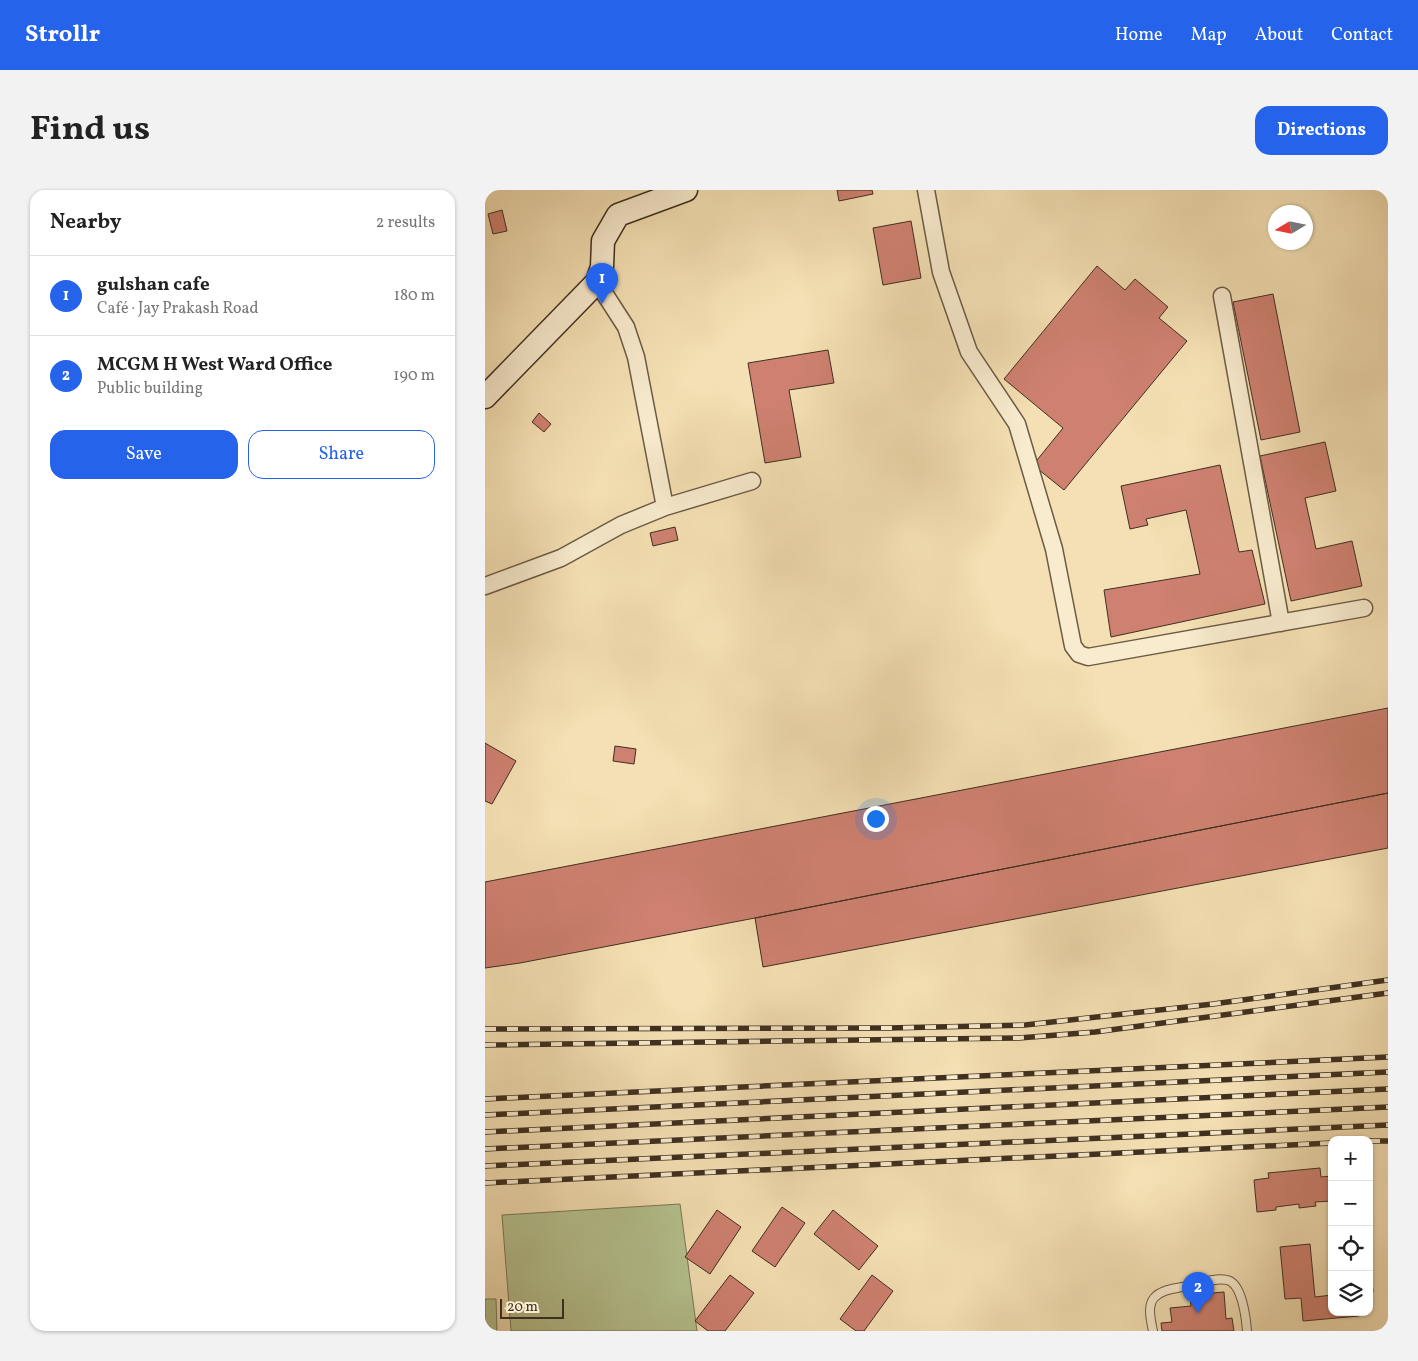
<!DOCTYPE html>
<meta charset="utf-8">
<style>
:root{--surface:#fff;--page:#f2f2f2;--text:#222;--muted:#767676;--line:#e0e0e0;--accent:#2563eb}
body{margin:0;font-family:Vollkorn,serif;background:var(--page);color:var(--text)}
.controls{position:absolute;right:15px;bottom:15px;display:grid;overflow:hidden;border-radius:10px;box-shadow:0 1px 4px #0004}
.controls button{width:45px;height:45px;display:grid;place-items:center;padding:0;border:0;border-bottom:1px solid var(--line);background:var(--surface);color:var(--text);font:25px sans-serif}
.compass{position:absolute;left:783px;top:15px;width:45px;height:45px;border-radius:50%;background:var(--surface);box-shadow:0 1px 4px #0004;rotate:260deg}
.scale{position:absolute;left:15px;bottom:12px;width:64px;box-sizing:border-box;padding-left:5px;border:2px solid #3f2f1f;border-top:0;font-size:14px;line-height:18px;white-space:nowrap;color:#3f2f1f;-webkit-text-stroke:4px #f8ebce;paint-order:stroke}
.you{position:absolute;left:390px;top:628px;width:18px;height:18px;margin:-12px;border:4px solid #fff;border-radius:50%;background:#1a73e8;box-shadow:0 0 0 8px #1a73e833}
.badge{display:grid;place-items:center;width:32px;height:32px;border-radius:50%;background:var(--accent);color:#fff;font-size:16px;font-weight:700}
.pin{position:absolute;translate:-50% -41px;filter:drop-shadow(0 1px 2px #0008)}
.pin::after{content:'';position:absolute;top:26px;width:18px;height:15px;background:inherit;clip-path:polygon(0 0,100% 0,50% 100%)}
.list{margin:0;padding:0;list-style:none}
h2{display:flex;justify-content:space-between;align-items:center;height:65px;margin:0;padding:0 20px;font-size:21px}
h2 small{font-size:16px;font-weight:400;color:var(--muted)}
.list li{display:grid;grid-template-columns:32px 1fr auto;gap:15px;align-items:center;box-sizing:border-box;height:80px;padding:0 20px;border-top:1px solid var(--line)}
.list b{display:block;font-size:19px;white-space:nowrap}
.list p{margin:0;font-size:16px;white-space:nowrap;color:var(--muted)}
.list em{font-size:16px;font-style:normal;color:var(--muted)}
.actions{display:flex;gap:10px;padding:15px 20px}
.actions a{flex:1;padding:11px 0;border:1px solid var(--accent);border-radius:15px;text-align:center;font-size:18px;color:var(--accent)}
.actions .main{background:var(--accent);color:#fff}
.icon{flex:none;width:28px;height:28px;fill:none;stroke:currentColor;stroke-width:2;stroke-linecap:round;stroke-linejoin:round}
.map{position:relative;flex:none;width:903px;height:1141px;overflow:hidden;border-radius:15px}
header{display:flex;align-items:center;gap:30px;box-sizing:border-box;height:70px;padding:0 25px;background:var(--accent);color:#fff}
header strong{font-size:24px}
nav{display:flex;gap:28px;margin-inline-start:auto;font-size:18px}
.intro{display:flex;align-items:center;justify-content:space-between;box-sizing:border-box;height:120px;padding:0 30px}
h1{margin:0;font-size:35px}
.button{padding:12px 22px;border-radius:15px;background:var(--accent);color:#fff;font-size:18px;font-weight:700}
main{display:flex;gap:30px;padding:0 30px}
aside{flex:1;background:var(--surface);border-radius:15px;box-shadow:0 1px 4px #0004}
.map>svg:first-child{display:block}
.green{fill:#b6c391;stroke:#7a7958}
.building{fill:#cf8171;stroke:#3f2f1f}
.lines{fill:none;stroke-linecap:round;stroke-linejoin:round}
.lane-casing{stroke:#6c5b44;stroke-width:10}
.street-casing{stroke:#6c5b44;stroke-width:19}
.secondary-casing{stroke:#3f2f1f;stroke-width:25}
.lane{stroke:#f8ebce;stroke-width:8}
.street{stroke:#f8ebce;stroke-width:16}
.secondary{stroke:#f8ebce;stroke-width:22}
.rail-casing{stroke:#3f2f1f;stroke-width:5.5}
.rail{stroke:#f8ebce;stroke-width:4;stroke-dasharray:11;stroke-linecap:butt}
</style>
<header>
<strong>Strollr</strong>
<nav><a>Home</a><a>Map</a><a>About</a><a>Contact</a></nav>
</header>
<div class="intro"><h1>Find us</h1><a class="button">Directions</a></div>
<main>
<aside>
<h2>Nearby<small>2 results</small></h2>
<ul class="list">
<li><span class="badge">1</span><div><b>gulshan cafe</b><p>Café · Jay Prakash Road</p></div><em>180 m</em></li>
<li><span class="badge">2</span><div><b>MCGM H West Ward Office</b><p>Public building</p></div><em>190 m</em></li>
</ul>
<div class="actions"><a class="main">Save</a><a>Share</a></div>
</aside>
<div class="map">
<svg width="903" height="1141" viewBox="0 0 903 1141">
<rect width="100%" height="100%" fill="#f4e0b4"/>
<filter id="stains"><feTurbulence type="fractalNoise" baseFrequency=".004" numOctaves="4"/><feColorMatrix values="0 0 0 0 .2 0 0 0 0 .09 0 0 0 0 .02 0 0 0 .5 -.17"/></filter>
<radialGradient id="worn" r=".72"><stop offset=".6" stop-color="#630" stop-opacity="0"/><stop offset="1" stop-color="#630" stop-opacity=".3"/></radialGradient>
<path class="green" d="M195 1014 212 1141H26L17 1025Z
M0 1109H11L12 1141H0Z"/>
<path class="building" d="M352 0H387L388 4 354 11Z
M17 20 22 41 8 44 3 24Z
M426 31 436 88 398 95 388 38Z
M612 76 640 100 650 89 683 117 674 128 702 151 579 300 548 275 578 238 519 189Z
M788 104 815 242 776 250 748 112Z
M343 160 349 193 304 200 316 267 280 273 263 173Z
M54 223 66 234 59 242 47 232Z
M840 252 851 301 820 308 831 359 867 351 877 396 806 411 775 266Z
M735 275 754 362 767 360 780 414 626 447 619 400 715 384 701 320 661 329 663 335 645 339 636 296Z
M190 337 193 350 168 356 165 343Z
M903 518V603L270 728 35 773 0 778V692Z
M0 553 31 571 7 614 0 611Z
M130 556 151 559 149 574 128 571Z
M903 603V658L278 777 270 728Z
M835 978 836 987 847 986V1011L830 1012 831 1016 814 1018V1014L791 1017V1020L772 1022 769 990 784 988 783 983Z
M297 1017 320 1033 290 1077 267 1061Z
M232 1020 256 1037 225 1084 200 1067Z
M348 1020 393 1056 374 1080 329 1044Z
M825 1054 830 1107 847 1105V1122H874V1126L818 1131 816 1108 800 1109 795 1057Z
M884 1057 888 1102H884Z
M245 1085 269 1103 240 1141H223L210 1131Z
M387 1085 408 1101 379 1141H371L355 1129Z
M739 1102 741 1129 747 1128 749 1141H677L676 1133 687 1132 685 1118 706 1116 705 1105Z"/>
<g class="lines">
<g class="lane-casing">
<path id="lane" d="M668 1141C666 1131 662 1116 669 1108 676 1099 691 1099 701 1096 713 1094 730 1087 742 1090 757 1093 761 1128 762 1141"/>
</g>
<g class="street-casing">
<path id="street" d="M441 0 456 82 484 162 532 234 569 359 588 456 594 464 603 467 879 418
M112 92 141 137 151 167 180 317
M737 106 796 433
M0 396 76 368 136 335 180 317 267 291"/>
</g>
<g class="secondary-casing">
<path id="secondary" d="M0 207 112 92 117 77 118 51 133 25 201 0"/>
</g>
<use href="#lane" class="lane"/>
<use href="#street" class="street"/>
<use href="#secondary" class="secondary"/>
<g class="rail-casing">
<path id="rail" d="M0 839 404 838 540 835 728 814 903 790
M0 855 534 848 610 842 903 803
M0 909 903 867
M0 925 903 882
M0 942 903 899
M884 951H903
M0 959 903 917
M0 976 903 935
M0 993 847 953"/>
</g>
<use href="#rail" class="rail"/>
</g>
<rect width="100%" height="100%" filter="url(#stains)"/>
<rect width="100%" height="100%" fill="url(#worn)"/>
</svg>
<div class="controls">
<button>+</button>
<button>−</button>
<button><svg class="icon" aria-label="locate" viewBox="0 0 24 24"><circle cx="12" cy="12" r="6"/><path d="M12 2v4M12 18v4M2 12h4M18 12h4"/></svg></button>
<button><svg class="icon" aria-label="layers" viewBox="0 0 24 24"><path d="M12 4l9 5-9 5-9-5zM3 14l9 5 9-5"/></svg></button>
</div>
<svg class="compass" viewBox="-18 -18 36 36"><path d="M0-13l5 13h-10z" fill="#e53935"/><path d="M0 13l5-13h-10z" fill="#767676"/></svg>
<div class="scale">20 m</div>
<div class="you"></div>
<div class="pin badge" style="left:117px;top:114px">1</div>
<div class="pin badge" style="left:713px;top:1123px">2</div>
</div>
</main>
